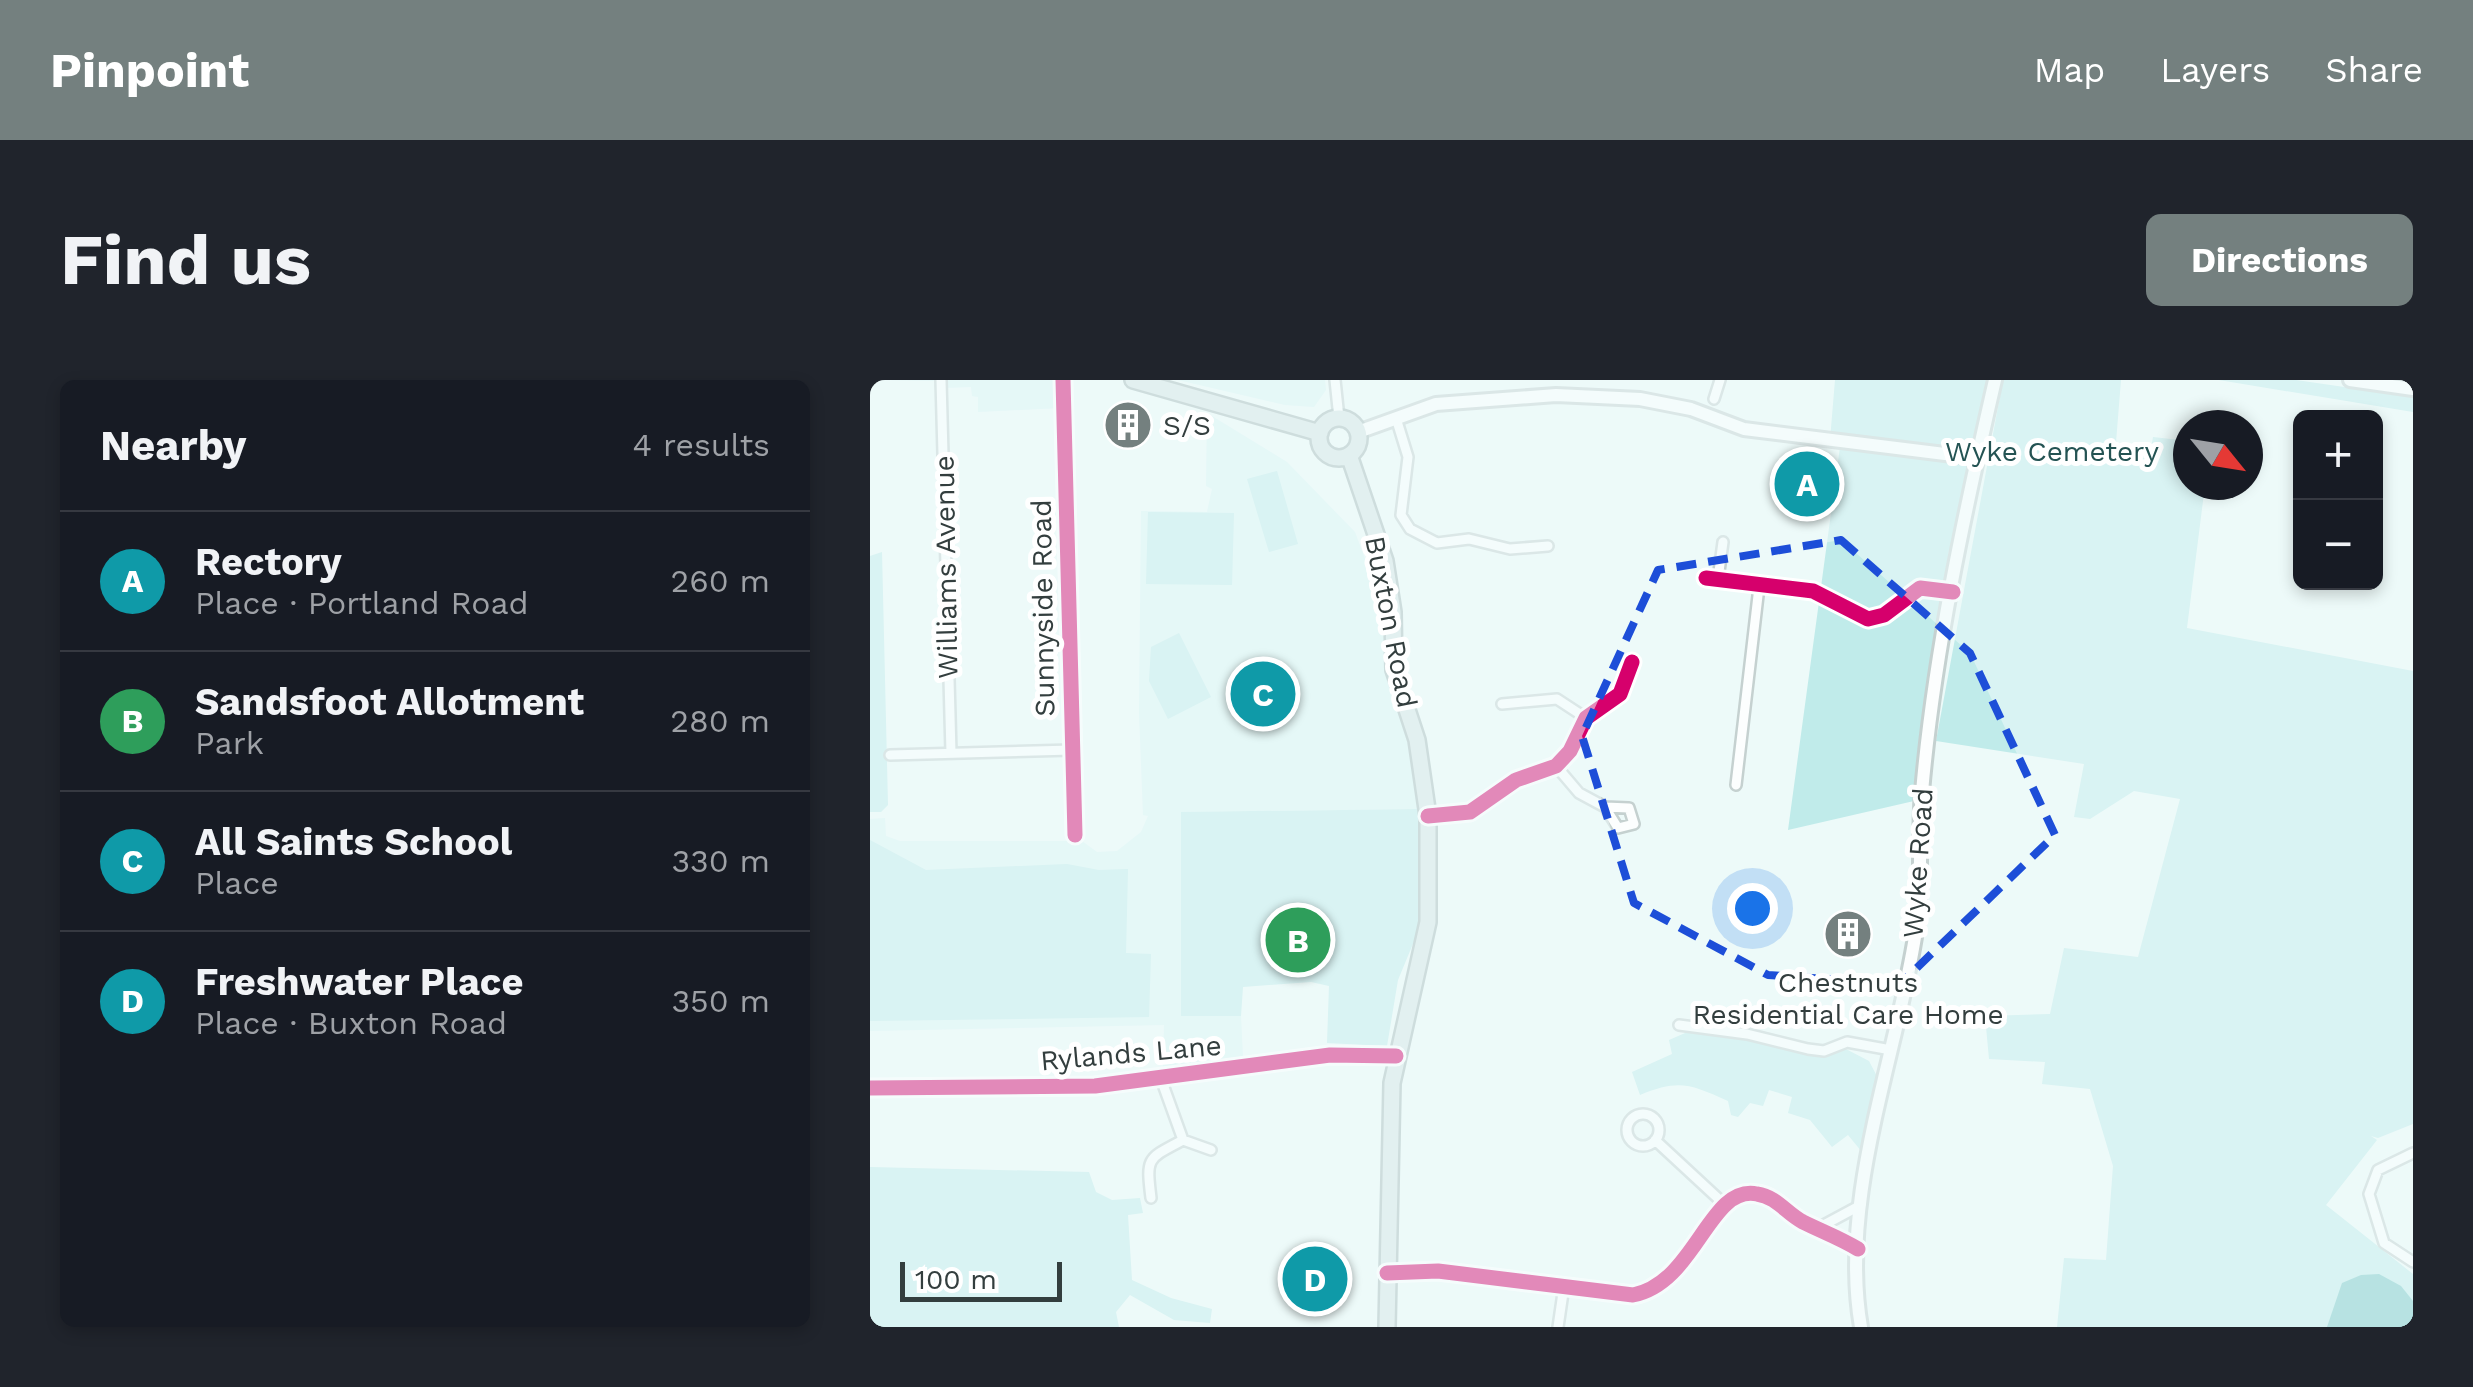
<!DOCTYPE html>
<meta charset="utf-8">
<style>
:root{--surface:#171b24;--page:#20242c;--text:#f1f3f6;--muted:#9ea1a6;--line:#363941;--accent:#74807f}
body{margin:0;font-family:"Work Sans",sans-serif;background:var(--page);color:var(--text)}
.controls{position:absolute;right:30px;top:30px;display:grid;overflow:hidden;border-radius:15px;box-shadow:0 5px 15px #0003}
.controls button{width:90px;height:90px;display:grid;place-items:center;padding:0;border:0;border-bottom:2px solid var(--line);background:var(--surface);color:var(--text);font:50px sans-serif}
.compass{position:absolute;left:1303px;top:30px;width:90px;height:90px;border-radius:50%;background:var(--surface);box-shadow:0 5px 15px #0003;rotate:120deg}
.scale{position:absolute;left:30px;bottom:25px;width:162px;box-sizing:border-box;padding-left:10px;border:5px solid #333e3e;border-top:0;font-size:28px;line-height:35px;white-space:nowrap;color:#333e3e;-webkit-text-stroke:8px #fff;paint-order:stroke}
.you{position:absolute;left:882px;top:528px;width:35px;height:35px;margin:-25px;border:8px solid #fff;border-radius:50%;background:#1a73e8;box-shadow:0 0 0 15px #1a73e833}
.badge{display:grid;place-items:center;width:65px;height:65px;border-radius:50%;background:var(--accent);color:#fff;font-size:32px;font-weight:700}
.pin{position:absolute;translate:-50% -50%;border:5px solid #fff;box-shadow:0 2px 10px #0006}
.list{margin:0;padding:0;list-style:none}
h2{display:flex;justify-content:space-between;align-items:center;height:130px;margin:0;padding:0 40px;font-size:42px}
h2 small{font-size:32px;font-weight:400;color:var(--muted)}
.list li{display:grid;grid-template-columns:65px 1fr auto;gap:30px;align-items:center;box-sizing:border-box;height:140px;padding:0 40px;border-top:2px solid var(--line)}
.list b{display:block;font-size:38px;white-space:nowrap}
.list p{margin:0;font-size:32px;white-space:nowrap;color:var(--muted)}
.list em{font-size:32px;font-style:normal;color:var(--muted)}
.map{position:relative;flex:none;width:1543px;height:947px;overflow:hidden;border-radius:15px}
header{display:flex;align-items:center;gap:60px;box-sizing:border-box;height:140px;padding:0 50px;background:var(--accent);color:#fff}
header strong{font-size:48px}
nav{display:flex;gap:55px;margin-inline-start:auto;font-size:35px}
.intro{display:flex;align-items:center;justify-content:space-between;box-sizing:border-box;height:240px;padding:0 60px}
h1{margin:0;font-size:70px}
.button{padding:25px 45px;border-radius:15px;background:var(--accent);color:#fff;font-size:35px;font-weight:700}
main{display:flex;gap:60px;padding:0 60px}
aside{flex:1;background:var(--surface);border-radius:15px;box-shadow:0 5px 15px #0003}
.map>svg:first-child{display:block}
.built{fill:#dbf5f4}
.green{fill:#c0ebea}
.water{fill:#75c6c6}
.lines{fill:none;stroke-linecap:round;stroke-linejoin:round}
.street-casing{stroke:#c5d1d0;stroke-width:14}
.secondary-casing{stroke:#c5d1d0;stroke-width:18}
.highway-casing{stroke:#a8bbbb;stroke-width:20}
.street{stroke:#fcfefe;stroke-width:9}
.secondary{stroke:#fcfefe;stroke-width:12}
.highway{stroke:#d6e4e4;stroke-width:15}
.cycleway-casing{stroke:#fff;stroke-width:21}
.cycleway{stroke:#d6006c;stroke-width:15}
.marked{fill:none;stroke:#1d4ed8;stroke-width:8;stroke-dasharray:20 12;stroke-linejoin:round}
.labels{text-anchor:middle;dominant-baseline:central;stroke-width:10;stroke-linejoin:round;paint-order:stroke}
.poi-label{font-size:28px;fill:#333e3e;stroke:#fff;text-anchor:start}
.park-label{font-size:28px;fill:#245353;stroke:#fff}
.street-label{font-size:28px;fill:#333e3e;stroke:#fff}
</style>
<header>
<strong>Pinpoint</strong>
<nav><a>Map</a><a>Layers</a><a>Share</a></nav>
</header>
<div class="intro"><h1>Find us</h1><a class="button">Directions</a></div>
<main>
<aside>
<h2>Nearby<small>4 results</small></h2>
<ul class="list">
<li><span class="badge" style="background:#0f9aa8">A</span><div><b>Rectory</b><p>Place · Portland Road</p></div><em>260 m</em></li>
<li><span class="badge" style="background:#2e9e5b">B</span><div><b>Sandsfoot Allotment</b><p>Park</p></div><em>280 m</em></li>
<li><span class="badge" style="background:#0f9aa8">C</span><div><b>All Saints School</b><p>Place</p></div><em>330 m</em></li>
<li><span class="badge" style="background:#0f9aa8">D</span><div><b>Freshwater Place</b><p>Place · Buxton Road</p></div><em>350 m</em></li>
</ul>
</aside>
<div class="map">
<svg width="1543" height="947" viewBox="0 0 1543 947">
<rect width="100%" height="100%" fill="#edfaf9"/>
<path class="built" d="M10 0H191V28L108 32V17L102 16 101 7 73 8 72 1Z
M308 0H455L456 10 444 27 415 25Z
M337 33 417 82 485 152 513 227 521 291 546 381 549 429 312 432V636H371L373 678 293 688 294 645 0 651V439L15 438 16 456 30 461H212L227 472 247 471 271 452 278 436 273 435 269 332 271 131 337 132 342 109 336 106Z"/>
<path class="green" d="M965 0H1118L1083 170H1079L1044 421 918 450 970 67 960 60Z
M1133 0H1251L1245 75 1279 79 1283 57 1318 61V105H1335L1317 248 1543 291V744L1508 758 1501 756 1507 760 1456 825 1543 894V947H1187L1194 878 1236 880 1243 786 1220 709 1172 704 1175 682 1119 679 1115 636 1180 634 1194 568 1268 577 1310 419 1264 411 1220 439 1204 437 1214 384 1066 361Z
M1349 0H1426L1543 17V32Z
M407 91 428 164 399 172 377 99Z
M278 132 364 133 362 205 276 204Z
M12 172 18 425 11 432H0V176Z
M309 253 341 317 298 339 279 301 281 267Z
M549 429 552 542 528 600 517 666 457 663 459 606 441 602 373 607 371 636H311V432Z
M0 460 56 490 197 484 229 490 258 489 256 573 281 574 279 637 0 641Z
M822 650 941 672 972 667 999 681 1010 702 992 772 978 755 962 767 940 740 918 733 922 717 899 710 893 726 880 723 868 737 861 735 858 721C820 704 809 699 770 715L762 692 802 674 799 660Z
M0 787 219 792 226 812 242 820 270 818 273 833 258 835 262 900 301 918 342 929 340 943 304 940 260 915 246 932 249 947H0Z"/>
<path class="water" d="M1509 894 1531 906 1543 921V947H1457L1472 903 1491 895Z"/>
<g class="lines">
<g class="street-casing">
<path id="street" d="M71 0 81 373
M193 0 205 455
M465 0 469 38
M844 19 850 0
M526 38 538 77 531 135 540 149 567 163 599 159 640 169 678 166
M836 198 943 211 998 239 1014 235 1050 208 1083 212
M848 199 853 162
M632 324 687 319 716 338
M20 375 202 370
M686 386 709 413 735 427
M866 405 889 207
M735 427 759 428 764 444 748 448Z
M558 436 600 432 646 400 686 386 700 371 716 338 750 314 762 282
M809 645 877 654 938 669 954 671 977 662 1021 670
M291 699 313 760
M0 708 225 706 460 675 526 676
M757 750a16 16 0 1 1 32 0a16 16 0 1 1-32 0Z
M785 760 853 823
M1543 773 1508 790 1499 814 1514 863 1543 882
M281 818C276 777 277 779 313 760L341 770
M950 847 991 825
M517 893 568 891 763 915C826 903 839 804 887 814 907 817 916 833 933 842 951 851 970 858 988 869
M688 947 694 906"/>
</g>
<g class="secondary-casing">
<path id="secondary" d="M1480 0 1543 9
M488 52 566 24 686 15 770 19 821 29 874 49 1107 78
M991 947C969 820 1025 681 1045 557 1053 509 1048 460 1052 412 1064 274 1094 135 1125 0"/>
</g>
<g class="highway-casing">
<path id="highway" d="M263 0 450 53
M449 58a20 20 0 1 1 40 0a20 20 0 1 1-40 0Z
M479 75 515 181 523 232 524 290 547 360 558 436V542L522 703 517 947"/>
</g>
<use href="#street" class="street"/>
<use href="#secondary" class="secondary"/>
<use href="#highway" class="highway"/>
<g class="cycleway-casing">
<path id="cycleway" d="M193 0 205 455
M836 198 943 211 998 239 1014 235 1050 208 1083 212
M558 436 600 432 646 400 686 386 700 371 716 338 750 314 762 282
M0 708 225 706 460 675 526 676
M517 893 568 891 763 915C826 903 839 804 887 814 907 817 916 833 933 842 951 851 970 858 988 869"/>
</g>
<use href="#cycleway" class="cycleway"/>
</g>
<path d="M0 0H1543V947H0ZM971 160 1100 273 1185 455 1030 604 898 595 764 523 712 356 788 190Z" fill="#edfaf9" fill-opacity=".55" fill-rule="evenodd"/>
<path class="marked" d="M971 160 1100 273 1185 455 1030 604 898 595 764 523 712 356 788 190Z"/>
<defs>
<g id="building-disc" transform="scale(2.5)"><circle r="9.5" fill="#74807f" stroke="#fff"/><path d="M-4-6H4V6H1V3H-1V6H-4ZM-2.5-4.3h1.7v1.8h-1.7ZM.8-4.3h1.7v1.8H.8ZM-2.5-1h1.7V.8h-1.7ZM.8-1h1.7V.8H.8Z" fill="#fff"/></g>
</defs>
<g fill-rule="evenodd">
<use href="#building-disc" x="258" y="45"/>
<use href="#building-disc" x="978" y="554"/>
</g>
<g class="labels">
<g class="poi-label">
<text x="293" y="45">S/S</text>
<text x="978" y="602" text-anchor="middle">Chestnuts<tspan x="978" dy="32">Residential Care Home</tspan></text>
</g>
<g class="park-label">
<text x="1182" y="71">Wyke Cemetery</text>
</g>
<g class="street-label">
<text transform="translate(76 187) rotate(-91)">Williams Avenue</text>
<text transform="translate(173 228) rotate(-91)">Sunnyside Road</text>
<text transform="translate(521 242) rotate(79)">Buxton Road</text>
<text transform="translate(1048 483) rotate(-86)">Wyke Road</text>
<text transform="translate(261 673) rotate(-5)">Rylands Lane</text>
</g>
</g>
</svg>
<div class="controls">
<button>+</button>
<button>−</button>
</div>
<svg class="compass" viewBox="-18 -18 36 36"><path d="M0-13l5 13h-10z" fill="#e53935"/><path d="M0 13l5-13h-10z" fill="#9ea1a6"/></svg>
<div class="scale">100 m</div>
<div class="you"></div>
<div class="pin badge" style="left:937px;top:104px;background:#0f9aa8">A</div>
<div class="pin badge" style="left:428px;top:560px;background:#2e9e5b">B</div>
<div class="pin badge" style="left:393px;top:314px;background:#0f9aa8">C</div>
<div class="pin badge" style="left:445px;top:899px;background:#0f9aa8">D</div>
</div>
</main>
